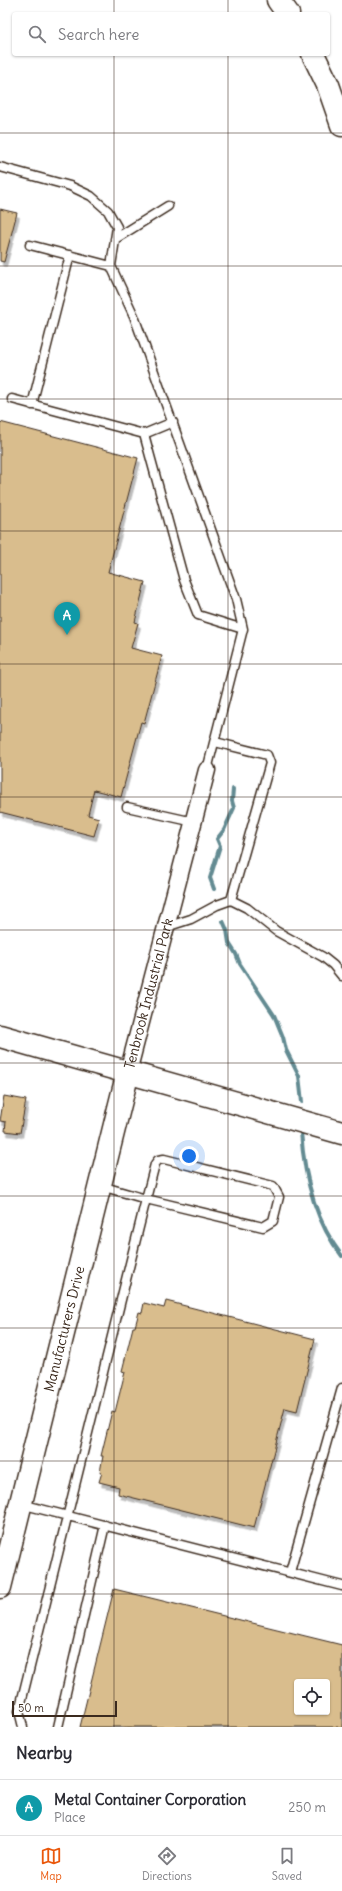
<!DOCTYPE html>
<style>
:root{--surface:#fff;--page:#f7f7f7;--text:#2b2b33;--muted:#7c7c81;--line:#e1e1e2;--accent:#ea580c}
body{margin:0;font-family:Delius,sans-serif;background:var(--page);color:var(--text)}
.controls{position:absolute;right:12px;bottom:12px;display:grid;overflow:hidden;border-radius:4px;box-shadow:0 1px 3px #0004}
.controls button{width:36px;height:36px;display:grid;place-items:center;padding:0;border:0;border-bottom:1px solid var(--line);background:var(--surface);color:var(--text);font:20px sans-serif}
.scale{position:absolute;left:12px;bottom:10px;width:105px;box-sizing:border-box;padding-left:4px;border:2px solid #3b2a1e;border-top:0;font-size:11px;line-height:14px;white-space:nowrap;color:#3b2a1e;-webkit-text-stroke:3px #fff;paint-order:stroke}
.you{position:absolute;left:189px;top:1156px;width:14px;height:14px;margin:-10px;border:3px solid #fff;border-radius:50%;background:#1a73e8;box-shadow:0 0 0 6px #1a73e833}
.badge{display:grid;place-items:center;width:26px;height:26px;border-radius:50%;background:var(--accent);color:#fff;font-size:13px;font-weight:700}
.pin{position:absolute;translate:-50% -33px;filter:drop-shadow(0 1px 2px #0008)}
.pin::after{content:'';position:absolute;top:21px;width:14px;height:12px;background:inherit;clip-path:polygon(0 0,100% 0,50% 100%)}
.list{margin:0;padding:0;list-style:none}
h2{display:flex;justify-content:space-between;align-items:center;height:52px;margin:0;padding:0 16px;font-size:17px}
h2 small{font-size:13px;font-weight:400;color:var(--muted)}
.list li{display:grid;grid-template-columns:26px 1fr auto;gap:12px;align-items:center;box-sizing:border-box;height:56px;padding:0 16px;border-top:1px solid var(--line)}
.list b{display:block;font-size:15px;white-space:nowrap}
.list p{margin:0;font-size:13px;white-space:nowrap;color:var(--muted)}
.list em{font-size:13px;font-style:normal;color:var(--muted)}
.icon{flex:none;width:22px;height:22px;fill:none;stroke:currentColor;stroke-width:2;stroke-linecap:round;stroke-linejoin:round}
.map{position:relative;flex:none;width:342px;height:1727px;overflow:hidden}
.search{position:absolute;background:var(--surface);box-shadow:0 1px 3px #0004;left:12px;right:12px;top:12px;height:44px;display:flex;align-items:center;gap:10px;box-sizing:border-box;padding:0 14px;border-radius:4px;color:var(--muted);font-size:15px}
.sheet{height:108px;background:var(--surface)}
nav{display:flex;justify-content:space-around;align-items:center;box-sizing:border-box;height:56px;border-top:1px solid var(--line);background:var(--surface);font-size:11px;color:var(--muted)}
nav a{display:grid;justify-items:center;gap:2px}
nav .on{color:var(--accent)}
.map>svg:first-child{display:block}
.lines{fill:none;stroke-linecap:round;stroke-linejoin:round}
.stream{stroke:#648b92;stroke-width:4}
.building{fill:#d9bd8d;stroke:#3b2a1e;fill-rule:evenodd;filter:url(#shadow)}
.lane-casing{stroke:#3b2a1e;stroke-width:11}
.street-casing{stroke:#3b2a1e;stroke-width:19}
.secondary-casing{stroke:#3b2a1e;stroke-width:25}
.lane{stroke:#fff;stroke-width:8}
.street{stroke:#fff;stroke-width:16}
.secondary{stroke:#fff;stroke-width:22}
.grid{fill:none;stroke:#3b2a1e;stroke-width:1;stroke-opacity:0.55}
.labels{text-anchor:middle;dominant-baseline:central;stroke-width:3;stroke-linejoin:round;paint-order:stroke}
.street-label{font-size:14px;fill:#3b2a1e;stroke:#fff}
</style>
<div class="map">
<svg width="342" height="1727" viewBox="0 0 342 1727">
<defs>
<filter id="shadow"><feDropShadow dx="2.5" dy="4.5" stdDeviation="0" flood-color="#0004"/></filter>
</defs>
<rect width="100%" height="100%" fill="#fff"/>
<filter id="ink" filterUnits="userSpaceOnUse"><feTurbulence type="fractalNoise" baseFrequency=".025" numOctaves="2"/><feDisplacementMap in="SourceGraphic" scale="8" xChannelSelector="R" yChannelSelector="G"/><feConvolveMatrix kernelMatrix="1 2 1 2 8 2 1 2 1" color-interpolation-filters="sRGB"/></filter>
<g filter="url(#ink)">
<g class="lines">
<path class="stream" d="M214 889 210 878 220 846 217 839 224 830 234 808 232 801 233 789
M223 921 227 930 229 943 236 954 240 964 274 1015 283 1037 286 1050 299 1076 302 1102
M301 1132C304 1175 315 1221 342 1256"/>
</g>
<path class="building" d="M0 209 17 213 4 262 0 261Z
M0 422 138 458 108 572 145 582 135 622 138 623 131 648 162 656 144 723 141 722 121 797 94 790 88 815 99 818 94 836 0 812Z
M4 1096 26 1100 20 1133 5 1131 6 1122 0 1121Z
M166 1301 315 1339 297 1411 285 1408 254 1528 118 1494 119 1487 99 1482 102 1472H100L103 1456H101L112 1411 115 1412 125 1372 122 1371 133 1327H135L139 1312 142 1313 144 1303 164 1308Z
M114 1589 342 1645V1727H80ZM297 1682H327V1712H297Z"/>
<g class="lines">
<g class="lane-casing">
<path id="lane" d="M0 167 70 186 91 196 108 211 117 227 111 266 134 316 236 599 243 629 207 770
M115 239 168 206
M30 245 111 266
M12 399 144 434 173 422
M32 405 70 255
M144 434 184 580 198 615 243 629
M215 742 267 755 270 763 231 900
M127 807 194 822
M166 927 191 919 217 905 231 900 247 908 276 931 323 957 333 965 342 976
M164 1159 273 1186 279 1197 273 1221 263 1227 146 1199 155 1164 158 1160Z
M21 1504 342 1586
M290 1572 342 1388
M23 1727 19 1711 146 1199 101 1186
M58 1727 105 1525"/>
</g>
<g class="street-casing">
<g id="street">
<path id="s1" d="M128 1072 207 770"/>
</g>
</g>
<g class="secondary-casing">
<g id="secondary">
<path d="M278 0 288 14"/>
<path d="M313 54 328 85 342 125"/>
<path d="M0 1036 342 1133"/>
<path id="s2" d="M0 1587 128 1072"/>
</g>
</g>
<use href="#lane" class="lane"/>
<use href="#street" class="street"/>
<use href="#secondary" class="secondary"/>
</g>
</g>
<path class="grid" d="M114 0V14M228 0V14M114 54V1727M228 54V1727M0 133H342M0 266H342M0 399H342M0 531H342M0 664H342M0 797H342M0 930H342M0 1063H342M0 1196H342M0 1328H342M0 1461H342M0 1594H342"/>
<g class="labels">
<g class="street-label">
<text stroke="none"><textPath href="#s1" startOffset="81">Tenbrook Industrial Park</textPath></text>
<text stroke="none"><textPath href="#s2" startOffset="266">Manufacturers Drive</textPath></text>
</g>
</g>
</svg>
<div class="controls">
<button><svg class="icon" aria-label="locate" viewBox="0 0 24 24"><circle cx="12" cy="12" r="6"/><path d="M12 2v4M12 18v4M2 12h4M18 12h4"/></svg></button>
</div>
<div class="scale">50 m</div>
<div class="you"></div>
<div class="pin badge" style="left:67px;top:635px;background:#0f9aa8">A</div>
<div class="search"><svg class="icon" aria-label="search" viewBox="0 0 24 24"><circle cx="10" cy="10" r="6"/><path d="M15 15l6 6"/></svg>Search here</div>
</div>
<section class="sheet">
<h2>Nearby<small></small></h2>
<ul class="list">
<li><span class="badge" style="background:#0f9aa8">A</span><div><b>Metal Container Corporation</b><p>Place</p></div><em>250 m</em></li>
</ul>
</section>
<nav>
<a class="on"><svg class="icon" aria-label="map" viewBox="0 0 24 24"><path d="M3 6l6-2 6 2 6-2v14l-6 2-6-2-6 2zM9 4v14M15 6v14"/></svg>Map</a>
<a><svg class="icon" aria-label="directions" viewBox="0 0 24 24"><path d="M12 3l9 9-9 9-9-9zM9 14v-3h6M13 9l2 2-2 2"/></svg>Directions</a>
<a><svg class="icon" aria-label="saved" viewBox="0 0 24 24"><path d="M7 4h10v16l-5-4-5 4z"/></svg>Saved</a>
</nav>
